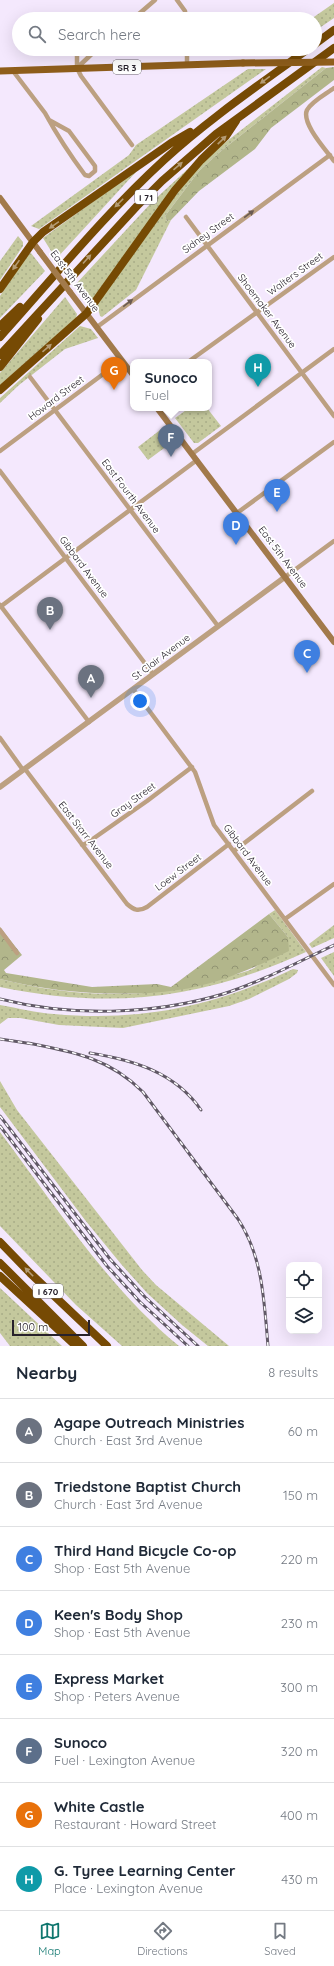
<!DOCTYPE html>
<meta charset="utf-8">
<style>
:root{--surface:#fff;--page:#f6f6f7;--text:#1f2937;--muted:#747a83;--line:#e0e1e3;--accent:#0f766e}
body{margin:0;font-family:Quicksand,sans-serif;background:var(--page);color:var(--text)}
.controls{position:absolute;right:12px;bottom:12px;display:grid;overflow:hidden;border-radius:8px;box-shadow:0 4px 16px #0002}
.controls button{width:36px;height:36px;display:grid;place-items:center;padding:0;border:0;border-bottom:1px solid var(--line);background:var(--surface);color:var(--text);font:20px sans-serif}
.scale{position:absolute;left:12px;bottom:10px;width:78px;box-sizing:border-box;padding-left:4px;border:2px solid #27212b;border-top:0;font-size:11px;line-height:14px;white-space:nowrap;color:#27212b;-webkit-text-stroke:3px #fff;paint-order:stroke}
.you{position:absolute;left:140px;top:701px;width:14px;height:14px;margin:-10px;border:3px solid #fff;border-radius:50%;background:#1a73e8;box-shadow:0 0 0 6px #1a73e833}
.badge{display:grid;place-items:center;width:26px;height:26px;border-radius:50%;background:var(--accent);color:#fff;font-size:13px;font-weight:700}
.pin{position:absolute;translate:-50% -33px;filter:drop-shadow(0 1px 2px #0008)}
.pin::after{content:'';position:absolute;top:21px;width:14px;height:12px;background:inherit;clip-path:polygon(0 0,100% 0,50% 100%)}
.popup{position:absolute;left:130px;top:359px;width:82px;height:52px;box-sizing:border-box;display:grid;place-content:center;border-radius:8px;background:var(--surface);filter:drop-shadow(0 1px 3px #0005);font-size:13px;white-space:nowrap;color:var(--muted)}
.popup b{font-size:15px;color:var(--text)}
.popup::after{content:'';position:absolute;left:50%;top:100%;margin-left:-8px;border:8px solid transparent;border-top-color:var(--surface)}
.list{margin:0;padding:0;list-style:none}
h2{display:flex;justify-content:space-between;align-items:center;height:52px;margin:0;padding:0 16px;font-size:17px}
h2 small{font-size:13px;font-weight:400;color:var(--muted)}
.list li{display:grid;grid-template-columns:26px 1fr auto;gap:12px;align-items:center;box-sizing:border-box;height:64px;padding:0 16px;border-top:1px solid var(--line)}
.list b{display:block;font-size:15px;white-space:nowrap}
.list p{margin:0;font-size:13px;white-space:nowrap;color:var(--muted)}
.list em{font-size:13px;font-style:normal;color:var(--muted)}
.icon{flex:none;width:22px;height:22px;fill:none;stroke:currentColor;stroke-width:2;stroke-linecap:round;stroke-linejoin:round}
.map{position:relative;flex:none;width:334px;height:1346px;overflow:hidden}
.search{position:absolute;background:var(--surface);box-shadow:0 4px 16px #0002;left:12px;right:12px;top:12px;height:44px;display:flex;align-items:center;gap:10px;box-sizing:border-box;padding:0 14px;border-radius:22px;color:var(--muted);font-size:15px}
.sheet{height:564px;background:var(--surface)}
nav{display:flex;justify-content:space-around;align-items:center;box-sizing:border-box;height:56px;border-top:1px solid var(--line);background:var(--surface);font-size:11px;color:var(--muted)}
nav a{display:grid;justify-items:center;gap:2px}
nav .on{color:var(--accent)}
.map>svg:first-child{display:block}
.grass{fill:url(#grass-dots)}
.forest{fill:url(#forest-crowns)}
.lines{fill:none;stroke-linecap:round;stroke-linejoin:round}
.minor{stroke:#bca081;stroke-width:4.5}
.tertiary{stroke:#bca081;stroke-width:5.5}
.secondary{stroke:#a27a4b;stroke-width:6}
.primary{stroke:#8f5e1b;stroke-width:7}
.motorway{stroke:#764a04;stroke-width:8}
.rail-casing{stroke:#615966;stroke-width:3}
.rail{stroke:#fff;stroke-width:1.5;stroke-dasharray:4.5;stroke-linecap:butt}
.secondary-bridge{stroke:#a27a4b;stroke-width:6}
.primary-bridge{stroke:#8f5e1b;stroke-width:7}
.oneway{fill:#b49b75}
.oneway2{fill:#6a5a52}
.labels{text-anchor:middle;dominant-baseline:central;stroke-width:3.5;stroke-linejoin:round;paint-order:stroke}
.shield{fill:#fff;stroke:#68646b;stroke-width:1}
.shield-label{font-size:9px;font-weight:bold;fill:#27212b}
.street-label{font-size:10px;fill:#27212b;stroke:#fff}
</style>
<div class="map">
<svg width="334" height="1346" viewBox="0 0 334 1346">
<defs>
<pattern id="grass-dots" width="8" height="8" patternUnits="userSpaceOnUse"><rect width="8" height="8" fill="#c4c89d"/><path d="M2 2h.1M6 6h.1" fill="none" stroke="#a8ac87" stroke-width="1.8" stroke-linecap="round"/></pattern>
<pattern id="forest-crowns" width="20" height="18" patternUnits="userSpaceOnUse"><rect width="20" height="18" fill="#b2b68b"/><path d="M2 6a3 3 0 1 1 6 0M12 15a3 3 0 1 1 6 0" fill="none" stroke="#919472"/></pattern>
</defs>
<rect width="100%" height="100%" fill="#f4e8fd"/>
<path class="grass" d="M334 3V18L315 31V19H311Z
M322 67 326 68 221 151 199 171 165 216 167 221 171 220 136 290 102 317 100 316 97 304 186 181 213 152Z
M248 69H266L39 229 31 226 129 155 136 145Z
M191 166 92 300 86 297 76 284 152 202Z
M135 171 136 172 56 259 43 238Z
M18 236 23 242V246L0 280V261Z
M31 253 45 271 0 318V296L27 255Z
M65 297 77 314 76 318 0 385V373Z
M80 326 91 329 98 338 65 349 19 385 0 403V398Z
M189 408H207L221 426 198 443H194L175 418Z
M164 427 175 440 148 460 138 447Z
M275 910 306 952C203 999 111 1010 0 987V979C74 998 156 1001 228 976 236 974 247 972 254 968 266 961 278 947 288 937L269 914Z
M334 925V938L312 948 309 944Z
M334 952V976L321 958Z
M293 969 298 970 297 973 289 979 249 999 229 1006 123 1028 59 1025 20 1018H8L0 1024V1005C18 1008 36 1013 54 1014 142 1022 215 1006 293 969Z
M0 1081 17 1110 142 1270 156 1285 229 1346H208L182 1325 147 1293 121 1264 85 1220 0 1107Z
M0 1132C54 1204 110 1290 179 1346H122L76 1305 0 1226Z
M0 1288 62 1346H10L0 1333Z"/>
<path class="forest" d="M334 67V80L271 128 255 149 199 191 171 220 167 221 165 216 199 171 221 151 326 68Z
M269 914 288 937 289 951C254 968 216 985 178 990 122 998 54 993 0 979V927L22 955 4 970 6 973 92 987 157 984 171 987Z"/>
<g class="lines">
<path class="minor" d="M177 0 185 11 186 19
M76 15V19
M133 19 155 0
M77 49V68L81 76 132 145
M187 49V65
M77 68 97 49
M13 71 45 113C57 135 70 155 85 175L89 176 95 171V166L69 131 49 120
M334 88C326 94 312 101 307 110 301 123 326 150 334 161
M186 217 334 416
M97 327 330 155
M188 362 334 257
M30 377 218 626
M0 451 122 360
M192 454 334 349
M0 471 153 674
M237 513 334 442
M285 577 334 541
M0 605 89 722
M0 607 197 460
M133 689 195 772 214 825 334 985
M0 738 23 770
M25 769 127 904C134 910 138 912 147 907L229 844
M82 845 87 843 147 801 192 767
M234 851 312 791
M285 919 334 884
M0 930 17 953"/>
<path class="tertiary" d="M0 787 285 577"/>
<path class="secondary" d="M0 198 40 252
M70 292 133 375
M157 408 334 642"/>
<path class="primary" d="M0 71 243 63"/>
<path class="motorway" d="M315 44 334 30
M0 289 33 242 43 232 171 143 190 132
M0 326 20 307
M0 337C54 277 104 215 164 160 209 119 259 85 308 49
M0 355 137 206 162 181 216 134 334 48
M0 367 38 319
M0 390 87 313 175 190 201 160 226 136 236 121
M0 1242 30 1273 107 1346
M0 1263 83 1346
M0 1276 76 1346"/>
<g class="rail-casing">
<path id="rail" d="M0 999C71 1017 153 1015 223 994 261 982 298 962 334 945
M0 1039 33 1044
M28 1043C74 1052 109 1058 143 1092L238 1219C263 1257 264 1301 268 1346
M90 1053C133 1060 175 1072 201 1110
M0 1116 110 1259 145 1297 198 1346
M0 1126 107 1266 140 1302 188 1346"/>
</g>
<use href="#rail" class="rail"/>
<path class="secondary-bridge" d="M40 252 70 292"/>
<path class="primary-bridge" d="M243 63 334 62"/>
</g>
<defs><path id="oneway-solid" d="M-6-.8H1V-3.2L6.5 0L1 3.2V.8H-6Z"/></defs>
<g class="oneway">
<use href="#oneway-solid" transform="translate(265 80) rotate(144)"/>
<use href="#oneway-solid" transform="translate(222 140) rotate(-44)"/>
<use href="#oneway-solid" transform="translate(178 166) rotate(-41)"/>
<use href="#oneway-solid" transform="translate(119 203) rotate(135)"/>
<use href="#oneway-solid" transform="translate(54 225) rotate(145)"/>
<use href="#oneway-solid" transform="translate(87 259) rotate(-48)"/>
<use href="#oneway-solid" transform="translate(16 265) rotate(125)"/>
<use href="#oneway-solid" transform="translate(47 348) rotate(-41)"/>
<use href="#oneway-solid" transform="translate(29 1272) rotate(-134)"/>
</g>
<g class="oneway2">
<use href="#oneway-solid" transform="translate(249 214) rotate(-36)"/>
<use href="#oneway-solid" transform="translate(128 303) rotate(-37)"/>
</g>
<g class="labels">
<g class="shield">
<rect x="113" y="60" width="28" height="14" rx="3"/>
<rect x="135" y="190" width="22" height="14" rx="3"/>
<rect x="33" y="1284" width="30" height="14" rx="3"/>
</g>
<g class="shield-label">
<text x="127" y="67">SR 3</text>
<text x="146" y="197">I 71</text>
<text x="48" y="1291">I 670</text>
</g>
<g class="street-label">
<text transform="translate(208 233) rotate(-36)">Sidney Street</text>
<text transform="translate(295 274) rotate(-36)">Walters Street</text>
<text transform="translate(75 281) rotate(53)">East 5th Avenue</text>
<text transform="translate(267 311) rotate(53)">Shoemaker Avenue</text>
<text transform="translate(56 398) rotate(-37)">Howard Street</text>
<text transform="translate(131 496) rotate(53)">East Fourth Avenue</text>
<text transform="translate(283 557) rotate(53)">East 5th Avenue</text>
<text transform="translate(84 567) rotate(53)">Gibbard Avenue</text>
<text transform="translate(161 657) rotate(-37)">St Clair Avenue</text>
<text transform="translate(133 800) rotate(-36)">Gray Street</text>
<text transform="translate(86 835) rotate(52)">East Starr Avenue</text>
<text transform="translate(248 855) rotate(53)">Gibbard Avenue</text>
<text transform="translate(178 872) rotate(-37)">Loew Street</text>
</g>
</g>
</svg>
<div class="controls">
<button><svg class="icon" aria-label="locate" viewBox="0 0 24 24"><circle cx="12" cy="12" r="6"/><path d="M12 2v4M12 18v4M2 12h4M18 12h4"/></svg></button>
<button><svg class="icon" aria-label="layers" viewBox="0 0 24 24"><path d="M12 4l9 5-9 5-9-5zM3 14l9 5 9-5"/></svg></button>
</div>
<div class="scale">100 m</div>
<div class="you"></div>
<div class="pin badge" style="left:91px;top:698px;background:#6b7280">A</div>
<div class="pin badge" style="left:50px;top:630px;background:#6b7280">B</div>
<div class="pin badge" style="left:307px;top:673px;background:#3f7fe0">C</div>
<div class="pin badge" style="left:236px;top:545px;background:#3f7fe0">D</div>
<div class="pin badge" style="left:277px;top:512px;background:#3f7fe0">E</div>
<div class="pin badge" style="left:171px;top:457px;background:#5c6f8a">F</div>
<div class="popup"><b>Sunoco</b>Fuel</div>
<div class="pin badge" style="left:114px;top:390px;background:#e8710a">G</div>
<div class="pin badge" style="left:258px;top:387px;background:#0f9aa8">H</div>
<div class="search"><svg class="icon" aria-label="search" viewBox="0 0 24 24"><circle cx="10" cy="10" r="6"/><path d="M15 15l6 6"/></svg>Search here</div>
</div>
<section class="sheet">
<h2>Nearby<small>8 results</small></h2>
<ul class="list">
<li><span class="badge" style="background:#6b7280">A</span><div><b>Agape Outreach Ministries</b><p>Church · East 3rd Avenue</p></div><em>60 m</em></li>
<li><span class="badge" style="background:#6b7280">B</span><div><b>Triedstone Baptist Church</b><p>Church · East 3rd Avenue</p></div><em>150 m</em></li>
<li><span class="badge" style="background:#3f7fe0">C</span><div><b>Third Hand Bicycle Co-op</b><p>Shop · East 5th Avenue</p></div><em>220 m</em></li>
<li><span class="badge" style="background:#3f7fe0">D</span><div><b>Keen's Body Shop</b><p>Shop · East 5th Avenue</p></div><em>230 m</em></li>
<li><span class="badge" style="background:#3f7fe0">E</span><div><b>Express Market</b><p>Shop · Peters Avenue</p></div><em>300 m</em></li>
<li><span class="badge" style="background:#5c6f8a">F</span><div><b>Sunoco</b><p>Fuel · Lexington Avenue</p></div><em>320 m</em></li>
<li><span class="badge" style="background:#e8710a">G</span><div><b>White Castle</b><p>Restaurant · Howard Street</p></div><em>400 m</em></li>
<li><span class="badge" style="background:#0f9aa8">H</span><div><b>G. Tyree Learning Center</b><p>Place · Lexington Avenue</p></div><em>430 m</em></li>
</ul>
</section>
<nav>
<a class="on"><svg class="icon" aria-label="map" viewBox="0 0 24 24"><path d="M3 6l6-2 6 2 6-2v14l-6 2-6-2-6 2zM9 4v14M15 6v14"/></svg>Map</a>
<a><svg class="icon" aria-label="directions" viewBox="0 0 24 24"><path d="M12 3l9 9-9 9-9-9zM9 14v-3h6M13 9l2 2-2 2"/></svg>Directions</a>
<a><svg class="icon" aria-label="saved" viewBox="0 0 24 24"><path d="M7 4h10v16l-5-4-5 4z"/></svg>Saved</a>
</nav>
